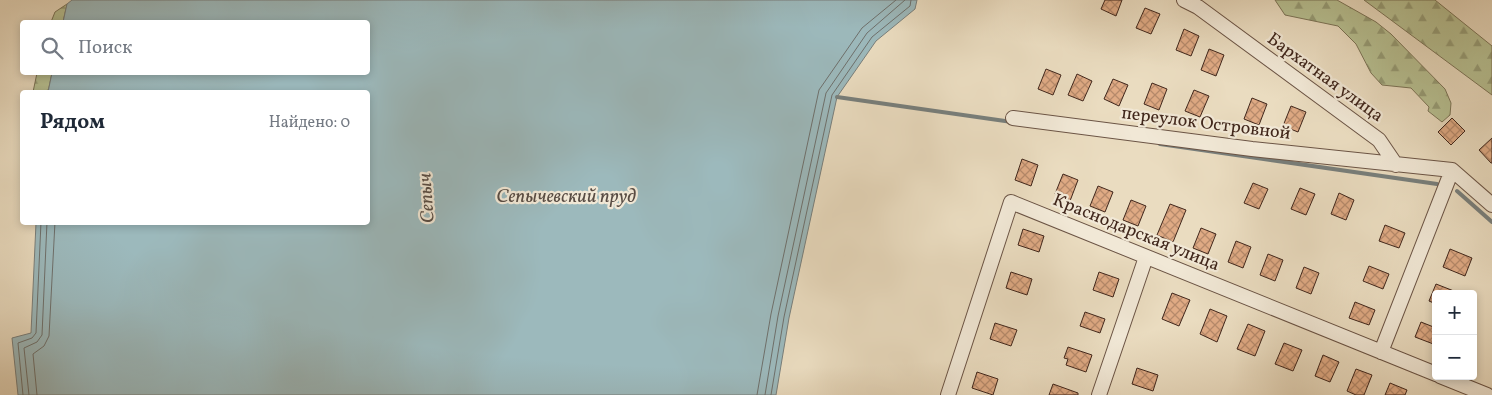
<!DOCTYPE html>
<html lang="ru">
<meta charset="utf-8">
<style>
:root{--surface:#fff;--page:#f6f6f7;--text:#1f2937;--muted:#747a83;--line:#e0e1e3}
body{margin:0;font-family:Vollkorn,serif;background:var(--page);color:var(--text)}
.controls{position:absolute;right:15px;bottom:15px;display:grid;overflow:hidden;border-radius:5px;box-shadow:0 2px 8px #0003}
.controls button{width:45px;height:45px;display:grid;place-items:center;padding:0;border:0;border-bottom:1px solid var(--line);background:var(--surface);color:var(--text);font:25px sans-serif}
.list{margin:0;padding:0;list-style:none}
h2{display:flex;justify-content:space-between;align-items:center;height:65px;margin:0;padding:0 20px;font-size:21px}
h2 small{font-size:16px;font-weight:400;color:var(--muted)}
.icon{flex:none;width:28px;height:28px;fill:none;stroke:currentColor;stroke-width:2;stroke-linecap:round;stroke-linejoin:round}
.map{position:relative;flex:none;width:1492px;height:395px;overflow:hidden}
.search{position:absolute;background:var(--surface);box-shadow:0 2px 8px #0003;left:20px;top:20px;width:350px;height:55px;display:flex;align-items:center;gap:12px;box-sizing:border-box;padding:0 18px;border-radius:5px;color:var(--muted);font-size:19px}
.panel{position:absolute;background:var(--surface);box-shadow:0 2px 8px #0003;left:20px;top:90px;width:350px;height:135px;border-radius:5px}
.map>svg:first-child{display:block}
.forest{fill:url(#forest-firs);stroke:#7c7457}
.water{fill:#9cb9bc;stroke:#787f7c}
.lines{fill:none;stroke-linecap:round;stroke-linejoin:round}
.shore{stroke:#6e706c;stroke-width:1}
.stream{stroke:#787f7c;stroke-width:4}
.building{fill:url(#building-cross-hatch);stroke:#41271c}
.street-casing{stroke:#6b5445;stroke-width:16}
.street{stroke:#f1e8d6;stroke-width:14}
.labels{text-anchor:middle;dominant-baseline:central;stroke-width:4.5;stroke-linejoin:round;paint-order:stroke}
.street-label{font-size:18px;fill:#41271c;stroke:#f1e8d6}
.water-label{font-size:19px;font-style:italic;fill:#584c44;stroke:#f1e8d6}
</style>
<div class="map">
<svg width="1492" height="395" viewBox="0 0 1492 395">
<defs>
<pattern id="forest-firs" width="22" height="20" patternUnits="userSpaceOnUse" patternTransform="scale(1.25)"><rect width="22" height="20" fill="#b7c092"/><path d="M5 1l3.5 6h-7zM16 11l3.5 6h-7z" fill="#969c76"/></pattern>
<pattern id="building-cross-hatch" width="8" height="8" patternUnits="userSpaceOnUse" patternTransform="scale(1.25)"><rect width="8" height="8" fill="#dfaa84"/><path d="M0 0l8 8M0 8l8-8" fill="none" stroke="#b68a6b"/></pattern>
</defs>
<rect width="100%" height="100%" fill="#eadcc0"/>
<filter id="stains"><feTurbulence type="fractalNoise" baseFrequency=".004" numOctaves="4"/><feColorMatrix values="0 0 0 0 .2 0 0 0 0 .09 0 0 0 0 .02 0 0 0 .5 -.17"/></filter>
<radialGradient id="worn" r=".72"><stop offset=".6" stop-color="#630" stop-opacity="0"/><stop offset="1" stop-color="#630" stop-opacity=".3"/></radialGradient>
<path class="forest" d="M1275 0H1337L1376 22 1391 34 1445 89 1451 103 1450 115 1442 122 1428 111 1429 107 1411 88 1382 85 1371 73 1356 44 1338 26 1285 15Z
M1364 0H1435L1492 46V95Z
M67 4 63 22H51L55 12Z
M37 73H52L48 92H33Z"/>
<path class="water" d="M72 0H917L915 9 876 41 837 97 789 318 776 395H18L12 338 31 333 36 223 368 222V92H48L52 73 368 72V22H63L67 4Z"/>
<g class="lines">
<path class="shore" d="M23 395 18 343 32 338 36 333 41 222
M29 395 24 348 37 342 42 335 47 222
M37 395 33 354 44 346 49 336 55 222
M757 395 771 314 819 90 862 28 896 0
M765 395 778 316 826 93 867 33 905 0
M771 395 784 317 832 95 872 37 910 6 911 0"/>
<path class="stream" d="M837 97 1012 122
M1160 144 1437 184
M1457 191 1492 222"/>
</g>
<path class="building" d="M1105 0H1122L1116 16 1101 9Z
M1145 8 1160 14 1151 34 1136 28Z
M1184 29 1199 36 1191 56 1176 50Z
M1209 49 1224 55 1216 76 1201 70Z
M1046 69 1061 75 1053 95 1038 89Z
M1077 74 1092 81 1083 101 1068 95Z
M1113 79 1128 85 1119 106 1104 99Z
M1152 83 1167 89 1159 110 1144 104Z
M1194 90 1209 96 1200 117 1185 111Z
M1252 98 1267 104 1259 125 1244 119Z
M1291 106 1306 112 1298 132 1283 126Z
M1452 118 1465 131 1451 145 1438 132Z
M1492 138V163H1491L1479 150Z
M1022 159 1038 165 1031 186 1015 180Z
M1063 174 1078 180 1070 201 1055 194Z
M1253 183 1268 189 1259 209 1244 203Z
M1098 186 1113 192 1105 212 1090 206Z
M1300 188 1315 194 1306 215 1291 209Z
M1339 193 1354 200 1346 220 1331 214Z
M1131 200 1146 206 1138 226 1123 220Z
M1170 204 1186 210 1173 242 1157 235Z
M1385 225 1405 233 1399 248 1379 241Z
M1201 228 1216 234 1208 254 1193 248Z
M1023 229 1044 236 1039 252 1018 245Z
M1236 241 1251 247 1243 268 1228 262Z
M1450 249 1472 258 1465 276 1443 267Z
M1268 254 1283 260 1275 281 1260 275Z
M1369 266 1389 274 1383 289 1363 281Z
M1304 267 1319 273 1311 294 1296 288Z
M1011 272 1032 279 1027 295 1006 288Z
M1099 272 1119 279 1113 297 1093 290Z
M1436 284 1459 293 1458 294H1436V304L1429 301Z
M1172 293 1190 300 1179 326 1162 319Z
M1355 302 1375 310 1369 325 1349 318Z
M1210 309 1227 316 1217 342 1200 334Z
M1085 312 1105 319 1100 333 1080 326Z
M1421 322 1436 328V345L1415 337Z
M995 323 1017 330 1011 346 990 339Z
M1248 324 1265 331 1255 356 1237 349Z
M1284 343 1302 350 1293 371 1275 364Z
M1068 347 1092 355 1086 372 1066 365 1068 359 1064 358Z
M1323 355 1339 362 1330 382 1315 376Z
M1137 368 1158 375 1153 391 1132 384Z
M1356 369 1372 375 1364 395H1356L1347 391Z
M977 372 998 379 993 395 972 388Z
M1390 383 1407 390 1405 395H1385Z
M1053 384 1078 393V395H1049Z"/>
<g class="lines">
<g class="street-casing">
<path id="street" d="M1184 0 1198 7 1379 140 1396 165
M1013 118 1252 149 1452 170 1492 205
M1381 352 1452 170
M1440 376 1487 395
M948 395 1011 202 1436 374
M1099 395 1146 257"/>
</g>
<use href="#street" class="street"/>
</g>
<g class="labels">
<g class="street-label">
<text transform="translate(1325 78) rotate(36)">Бархатная улица</text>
<text transform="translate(1206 124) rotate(7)">переулок Островной</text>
<text transform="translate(1136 233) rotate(22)">Краснодарская улица</text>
</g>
<g class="water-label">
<text x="566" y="197">Сепычевский пруд</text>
<text transform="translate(427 198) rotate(-94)">Сепыч</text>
</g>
</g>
<rect width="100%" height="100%" filter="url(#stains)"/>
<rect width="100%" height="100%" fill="url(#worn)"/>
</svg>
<div class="controls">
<button>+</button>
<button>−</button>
</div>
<div class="search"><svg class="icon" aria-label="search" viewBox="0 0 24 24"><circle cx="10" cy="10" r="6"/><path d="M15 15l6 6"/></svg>Поиск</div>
<section class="panel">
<h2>Рядом<small>Найдено: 0</small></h2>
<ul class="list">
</ul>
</section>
</div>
